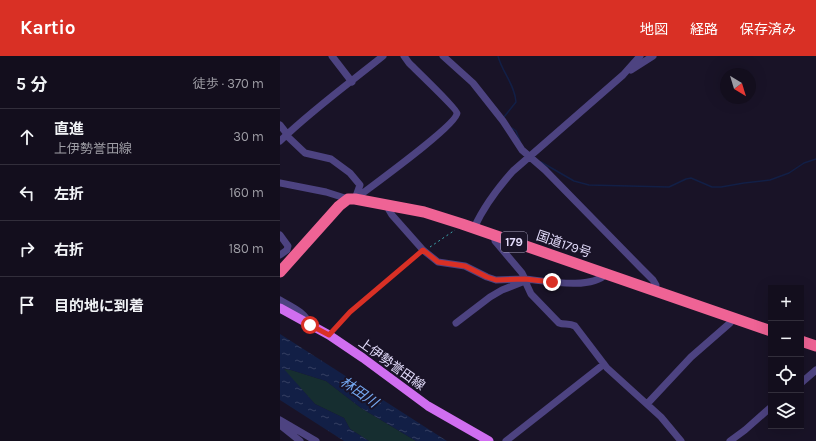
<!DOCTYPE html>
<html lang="ja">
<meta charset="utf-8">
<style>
:root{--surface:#130e1d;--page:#1c1726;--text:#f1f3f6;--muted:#9d9ca4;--line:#322e3b;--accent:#d93025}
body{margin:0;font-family:Karla,"Noto Sans JP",sans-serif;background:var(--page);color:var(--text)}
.controls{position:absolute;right:12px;bottom:12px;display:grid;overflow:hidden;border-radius:0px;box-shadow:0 4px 16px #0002}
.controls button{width:36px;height:36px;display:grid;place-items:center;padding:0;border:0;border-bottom:1px solid var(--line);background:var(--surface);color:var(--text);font:20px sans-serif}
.compass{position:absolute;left:440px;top:12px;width:36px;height:36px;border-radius:50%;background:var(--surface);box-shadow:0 4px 16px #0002;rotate:142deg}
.stop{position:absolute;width:12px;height:12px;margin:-9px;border:3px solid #d93025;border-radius:50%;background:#fff}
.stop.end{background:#d93025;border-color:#fff;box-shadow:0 1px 4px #0008}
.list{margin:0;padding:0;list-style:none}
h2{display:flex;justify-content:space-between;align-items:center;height:52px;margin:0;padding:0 16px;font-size:17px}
h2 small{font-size:13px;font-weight:400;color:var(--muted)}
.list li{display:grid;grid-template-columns:26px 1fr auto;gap:12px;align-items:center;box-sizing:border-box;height:56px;padding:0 16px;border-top:1px solid var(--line)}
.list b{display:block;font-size:15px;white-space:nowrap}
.list p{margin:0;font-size:13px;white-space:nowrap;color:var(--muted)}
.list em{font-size:13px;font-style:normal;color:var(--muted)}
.icon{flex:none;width:22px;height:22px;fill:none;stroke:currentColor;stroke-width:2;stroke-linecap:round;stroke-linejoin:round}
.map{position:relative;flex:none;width:536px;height:385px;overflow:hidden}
header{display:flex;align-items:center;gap:24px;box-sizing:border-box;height:56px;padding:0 20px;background:var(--accent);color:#fff}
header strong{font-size:19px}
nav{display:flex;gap:22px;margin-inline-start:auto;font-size:14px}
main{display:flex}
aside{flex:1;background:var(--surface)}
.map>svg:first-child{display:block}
.grass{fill:#162e30}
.water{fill:url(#water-ripples)}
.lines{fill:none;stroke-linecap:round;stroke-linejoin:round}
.stream{stroke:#121f46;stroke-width:1.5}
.path{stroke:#3da7ae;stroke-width:1;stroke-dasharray:2 3;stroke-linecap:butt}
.minor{stroke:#4d4381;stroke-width:7}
.major{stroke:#d06ef0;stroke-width:9}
.highway{stroke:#ef6395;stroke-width:11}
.route{stroke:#d93025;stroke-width:5}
.labels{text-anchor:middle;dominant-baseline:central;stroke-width:4;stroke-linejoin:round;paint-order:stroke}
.shield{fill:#191327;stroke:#a6a0bb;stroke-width:1}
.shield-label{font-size:12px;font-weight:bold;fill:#e3dcfb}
.street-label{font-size:13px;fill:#e3dcfb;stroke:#191327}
.water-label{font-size:14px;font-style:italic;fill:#75a8f1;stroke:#191327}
</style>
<header>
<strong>Kartio</strong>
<nav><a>地図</a><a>経路</a><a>保存済み</a></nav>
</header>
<main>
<aside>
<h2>5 分<small>徒歩 · 370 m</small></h2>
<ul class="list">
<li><svg class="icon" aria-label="ahead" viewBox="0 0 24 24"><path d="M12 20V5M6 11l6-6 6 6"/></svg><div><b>直進</b><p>上伊勢誉田線</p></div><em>30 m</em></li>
<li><svg class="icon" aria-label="left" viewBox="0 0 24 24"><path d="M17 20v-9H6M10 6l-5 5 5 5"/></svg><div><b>左折</b></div><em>160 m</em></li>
<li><svg class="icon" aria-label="right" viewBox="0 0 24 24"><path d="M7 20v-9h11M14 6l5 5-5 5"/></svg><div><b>右折</b></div><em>180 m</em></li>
<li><svg class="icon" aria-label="arrive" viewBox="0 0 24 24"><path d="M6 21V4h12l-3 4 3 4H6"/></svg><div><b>目的地に到着</b></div></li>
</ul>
</aside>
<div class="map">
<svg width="536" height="385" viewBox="0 0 536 385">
<defs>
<pattern id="water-ripples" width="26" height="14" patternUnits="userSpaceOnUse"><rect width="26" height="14" fill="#121f46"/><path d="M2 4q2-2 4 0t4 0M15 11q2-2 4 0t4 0" fill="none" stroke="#343f62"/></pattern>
</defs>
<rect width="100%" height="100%" fill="#191327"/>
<path class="grass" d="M3 313 11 314 46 325 81 352 136 385H89L70 373 64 362 35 348Z"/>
<path class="water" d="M0 278 167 385H136L81 352 46 325 11 314 4 313 35 348 64 362 70 373 89 385H64L0 344Z"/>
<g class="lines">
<path class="stream" d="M218 0C222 16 235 29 236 46L224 61
M232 72 236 75 240 85
M261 106 294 125 309 129 389 131 406 123 411 122 432 131H441L464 127 490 124 509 117 524 107 536 103"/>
<path class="path" d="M150 191 175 174
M53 274 70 256 138 197"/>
<path class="minor" d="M52 0 72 26
M163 0 193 27 223 65 242 94 265 114 360 211 373 224 376 229 375 235
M351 14 373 0
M0 69 7 78
M6 79 25 97 51 103 70 117 80 129 75 143
M0 85C32 54 68 28 103 0
M0 127 46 136 68 143
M75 143C89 132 177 69 177 57 177 53 135 13 129 7L124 0
M109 149V154L112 159 143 194 158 206 185 210 207 221 216 224 245 223 242 217 215 185 214 179
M194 172C204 150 217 133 233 115L343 19 360 0
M0 179 8 190 7 194 0 199
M326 218C311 234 266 225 245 223V225L251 238 279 267C284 269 289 267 295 270L327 312 381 361 401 385
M0 244C12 251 25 256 30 269
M176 267 210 241 222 234 245 225
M521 327 536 314
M367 348 411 301 450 267 454 262
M0 364 36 385
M0 369 20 385
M226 385 324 308
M450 385 465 374 491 351"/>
<path class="major" d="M0 252 49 279 83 302 148 350 209 385"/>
<path class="highway" d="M0 216 59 150 68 143H75L144 156 182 168 491 275
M521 285 536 290"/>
</g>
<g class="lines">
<path class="route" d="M30 269 49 279 70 256 143 194 158 206 185 210 207 221 216 224 245 223 272 226"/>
</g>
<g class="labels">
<rect class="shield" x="221" y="176" width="26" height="20" rx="3"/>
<g class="shield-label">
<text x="234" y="186">179</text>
</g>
<g class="street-label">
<text transform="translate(284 188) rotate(19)">国道179号</text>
<text transform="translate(112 308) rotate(36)">上伊勢誉田線</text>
</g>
<g class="water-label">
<text transform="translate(79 336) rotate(35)">林田川</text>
</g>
</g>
</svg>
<div class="controls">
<button>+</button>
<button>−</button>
<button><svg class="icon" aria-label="locate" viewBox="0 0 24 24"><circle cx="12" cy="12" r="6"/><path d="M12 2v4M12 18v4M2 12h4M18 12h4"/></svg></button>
<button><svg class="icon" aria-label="layers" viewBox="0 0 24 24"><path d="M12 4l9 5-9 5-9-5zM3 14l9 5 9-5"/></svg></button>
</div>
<svg class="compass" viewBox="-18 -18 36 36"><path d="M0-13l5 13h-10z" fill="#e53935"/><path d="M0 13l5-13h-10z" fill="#9d9ca4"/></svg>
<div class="stop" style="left:30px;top:269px"></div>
<div class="stop end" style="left:272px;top:226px"></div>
</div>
</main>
